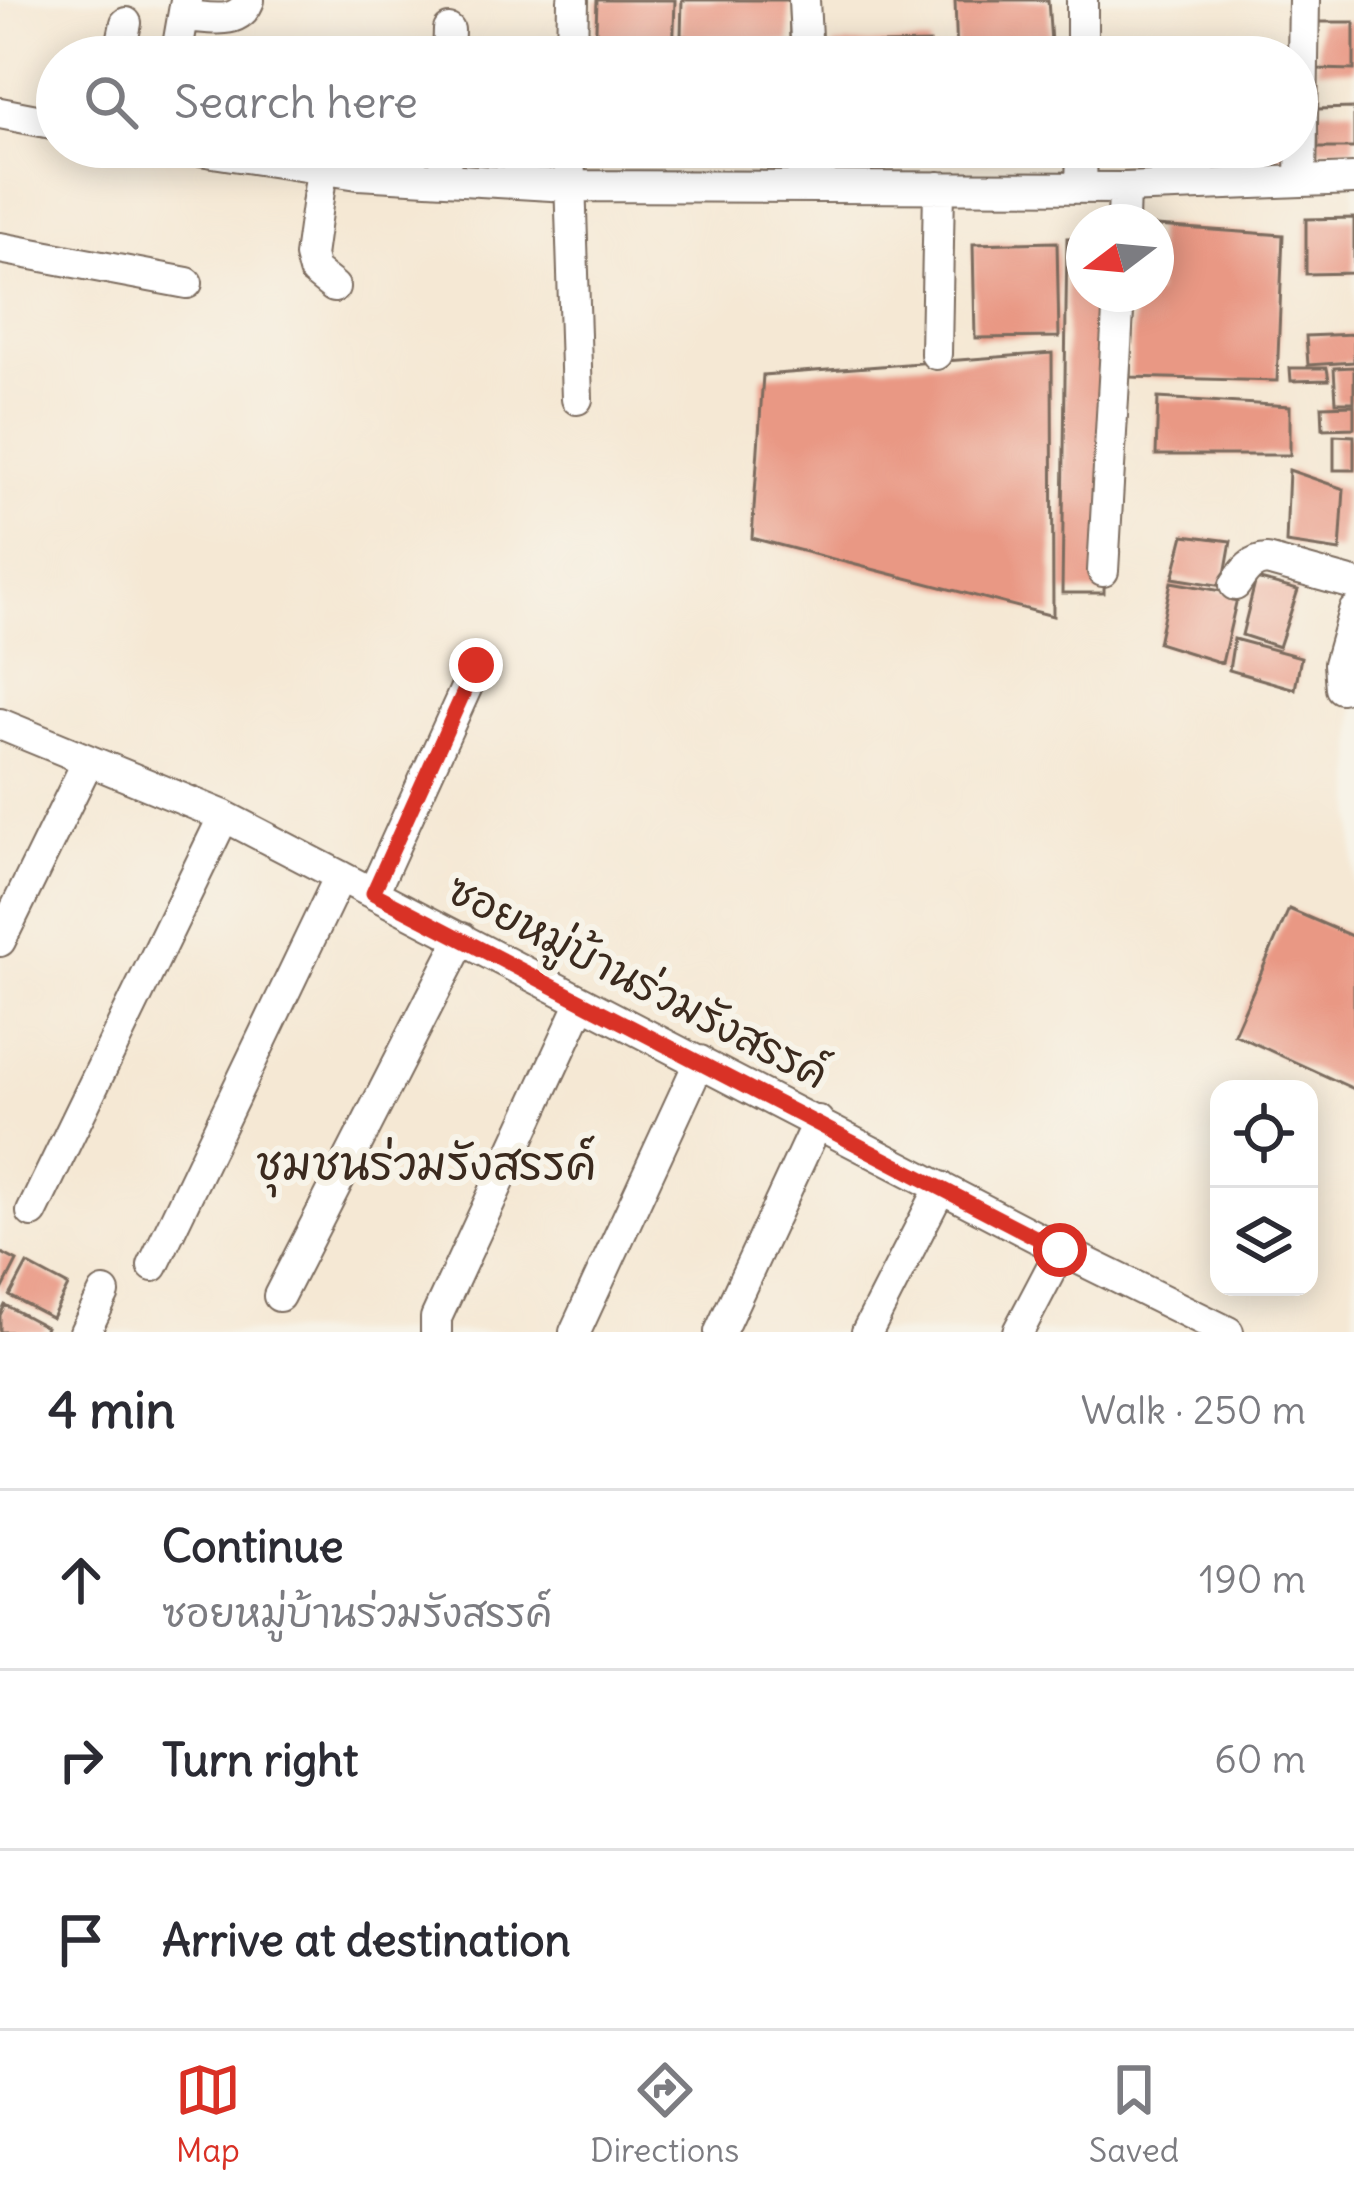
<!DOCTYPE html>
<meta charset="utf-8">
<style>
:root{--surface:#fff;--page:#f2f2f3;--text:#2b2b33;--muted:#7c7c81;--line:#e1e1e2;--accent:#d93025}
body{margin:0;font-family:Delius,"Playpen Sans Thai",sans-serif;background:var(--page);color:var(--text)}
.controls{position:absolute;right:36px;bottom:36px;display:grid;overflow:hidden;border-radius:24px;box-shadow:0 6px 30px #0003}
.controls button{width:108px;height:108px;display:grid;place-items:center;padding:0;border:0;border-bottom:3px solid var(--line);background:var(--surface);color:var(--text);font:60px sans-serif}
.compass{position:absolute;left:1066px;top:204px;width:108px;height:108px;border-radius:50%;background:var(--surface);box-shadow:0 6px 30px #0003;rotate:254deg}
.stop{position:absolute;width:36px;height:36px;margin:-27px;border:9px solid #d93025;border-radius:50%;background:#fff}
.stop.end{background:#d93025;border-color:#fff;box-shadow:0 3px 12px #0008}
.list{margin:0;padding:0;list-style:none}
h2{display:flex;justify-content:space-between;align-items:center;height:156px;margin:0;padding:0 48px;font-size:51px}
h2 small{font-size:39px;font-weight:400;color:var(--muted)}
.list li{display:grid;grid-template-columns:78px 1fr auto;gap:36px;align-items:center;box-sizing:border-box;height:180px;padding:0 48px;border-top:3px solid var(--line)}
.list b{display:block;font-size:45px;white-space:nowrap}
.list p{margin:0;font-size:39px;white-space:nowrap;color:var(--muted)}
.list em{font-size:39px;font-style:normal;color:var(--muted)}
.icon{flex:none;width:66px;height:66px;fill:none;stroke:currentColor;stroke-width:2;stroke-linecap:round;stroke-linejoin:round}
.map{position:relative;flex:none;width:1354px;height:1332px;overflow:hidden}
.search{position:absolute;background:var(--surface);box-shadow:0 6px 30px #0003;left:36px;right:36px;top:36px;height:132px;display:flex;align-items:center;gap:30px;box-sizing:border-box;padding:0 42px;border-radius:66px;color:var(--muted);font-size:45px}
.sheet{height:696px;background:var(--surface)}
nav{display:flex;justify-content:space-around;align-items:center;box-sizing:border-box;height:168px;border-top:3px solid var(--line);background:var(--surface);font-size:33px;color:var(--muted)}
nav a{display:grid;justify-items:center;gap:6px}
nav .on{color:var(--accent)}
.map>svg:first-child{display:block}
.building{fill:#e99884}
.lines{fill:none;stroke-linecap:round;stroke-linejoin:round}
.minor-casing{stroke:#7c6c5e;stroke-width:34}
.minor{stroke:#fff;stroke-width:30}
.route{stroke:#d93025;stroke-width:15}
.labels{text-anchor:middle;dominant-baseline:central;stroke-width:12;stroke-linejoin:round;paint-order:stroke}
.street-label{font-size:42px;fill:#3b2a1e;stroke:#f7f3e8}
.neighbourhood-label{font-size:45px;fill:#3b2a1e;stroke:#f7f3e8}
</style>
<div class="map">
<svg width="1354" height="1332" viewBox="0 0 1354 1332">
<rect width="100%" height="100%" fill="#f7f3e8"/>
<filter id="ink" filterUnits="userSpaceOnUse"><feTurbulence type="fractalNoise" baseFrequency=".00833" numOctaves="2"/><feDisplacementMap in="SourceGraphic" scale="24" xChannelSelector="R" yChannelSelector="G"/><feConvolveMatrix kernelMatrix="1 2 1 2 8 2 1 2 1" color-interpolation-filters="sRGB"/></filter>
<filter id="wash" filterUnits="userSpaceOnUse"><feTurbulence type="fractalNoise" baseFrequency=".004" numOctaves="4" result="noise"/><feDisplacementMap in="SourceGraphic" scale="48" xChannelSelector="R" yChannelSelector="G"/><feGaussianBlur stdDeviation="2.7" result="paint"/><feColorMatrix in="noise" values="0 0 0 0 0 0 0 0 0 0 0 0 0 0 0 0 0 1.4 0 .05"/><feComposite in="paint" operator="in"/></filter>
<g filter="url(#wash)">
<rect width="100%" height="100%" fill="#f5e8d4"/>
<g id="blocks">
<path class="building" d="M597 0H675L673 57H595Z
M682 0H789L790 43 681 36Z
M955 0H1048L1052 57H957Z
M1318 22H1354V70L1318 69Z
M677 43 790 46V57H677Z
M930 43V57H834V45Z
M1354 108V148H1318L1317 109Z
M674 147H787V159L674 155Z
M833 147H930V154H833Z
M1170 147H1286V157L1170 158Z
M1354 218V273L1306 274V219Z
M1156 226 1283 235 1277 381 1130 377 1134 294H1156Z
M1084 237V294H1108L1104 593H1062L1067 238Z
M1057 242 1059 337 975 338 973 244Z
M1354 334V362L1308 365 1306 336Z
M1052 353 1053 616 752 538 763 375Z
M1354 367V402H1336L1334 368Z
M1290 368H1327L1329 380 1291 381Z
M1158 398 1290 406V455H1156Z
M1354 405V428L1323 429 1322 406Z
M1334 435 1354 436V470H1334Z
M1289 470 1344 489 1340 551 1286 543Z
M1184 535 1231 541 1223 586 1173 578Z
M1256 579 1298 590 1279 647 1242 635Z
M1171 582 1238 594 1222 663 1158 643Z
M1234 639 1301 657 1295 689 1229 670Z
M1289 909 1354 937V1089L1234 1034Z
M0 1252 17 1261 0 1294Z
M27 1264 68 1286 52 1318 10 1296Z
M5 1305 46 1327 44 1332H0V1315Z"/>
</g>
</g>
<g filter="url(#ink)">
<use href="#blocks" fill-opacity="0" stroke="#7c6c5e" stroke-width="3"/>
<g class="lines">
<g class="minor-casing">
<path id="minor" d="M804 0 807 57
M1082 0V57
M184 16C208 17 239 27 249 0
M119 57 126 23
M176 57 186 0
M448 57 449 30
M572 57 573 0
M0 113 57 124
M180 147 358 174 568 186 1124 188 1354 179
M569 147 577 399
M322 169 310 256 314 271 334 287
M445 179 446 147
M1301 181 1304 0
M802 186 804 147
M1081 188 1082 147
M1123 222 1124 188
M0 248 187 283
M936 354 939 187
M1103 571 1119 294
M1235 585C1244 572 1250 561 1267 560L1354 584
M1341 688 1339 664 1354 611
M0 724 224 816 1061 1250 1228 1332
M373 893 476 666
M0 941 88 761
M32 1212 224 816
M153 1266 340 876
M279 1296 462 938
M85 1332 104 1293
M436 1332V1318L582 1002
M575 1332 700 1061
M720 1332 818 1121
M867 1332 941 1187
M1018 1332 1061 1250"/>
</g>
<use href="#minor" class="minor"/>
</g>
</g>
<g class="lines" filter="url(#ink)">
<path class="route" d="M476 665 373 893 1060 1250"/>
</g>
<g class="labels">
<g class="street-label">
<text transform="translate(638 981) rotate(27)">ซอยหมู่บ้านร่วมรังสรรค์</text>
</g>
<g class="neighbourhood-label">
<text x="426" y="1164">ชุมชนร่วมรังสรรค์</text>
</g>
</g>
</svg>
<div class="controls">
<button><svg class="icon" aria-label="locate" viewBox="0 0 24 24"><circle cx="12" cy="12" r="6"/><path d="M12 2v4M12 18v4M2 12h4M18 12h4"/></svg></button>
<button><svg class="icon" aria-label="layers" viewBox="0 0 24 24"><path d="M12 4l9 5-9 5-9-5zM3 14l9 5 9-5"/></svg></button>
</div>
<svg class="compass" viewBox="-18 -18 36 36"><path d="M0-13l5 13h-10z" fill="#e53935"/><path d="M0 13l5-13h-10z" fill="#7c7c81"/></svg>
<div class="stop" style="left:1060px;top:1250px"></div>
<div class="stop end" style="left:476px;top:665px"></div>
<div class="search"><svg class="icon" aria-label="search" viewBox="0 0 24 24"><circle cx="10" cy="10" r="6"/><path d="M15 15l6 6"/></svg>Search here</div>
</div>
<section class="sheet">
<h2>4 min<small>Walk · 250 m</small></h2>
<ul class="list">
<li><svg class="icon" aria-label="ahead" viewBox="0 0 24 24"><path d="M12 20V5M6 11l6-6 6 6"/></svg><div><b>Continue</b><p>ซอยหมู่บ้านร่วมรังสรรค์</p></div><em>190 m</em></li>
<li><svg class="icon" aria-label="right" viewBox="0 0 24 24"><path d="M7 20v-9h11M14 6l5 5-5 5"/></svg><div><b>Turn right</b></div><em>60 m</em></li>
<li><svg class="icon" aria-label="arrive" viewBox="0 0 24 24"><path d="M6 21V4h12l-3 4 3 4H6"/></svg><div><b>Arrive at destination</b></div></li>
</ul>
</section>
<nav>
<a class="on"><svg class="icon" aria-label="map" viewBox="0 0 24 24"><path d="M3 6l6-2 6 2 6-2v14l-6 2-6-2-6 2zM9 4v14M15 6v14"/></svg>Map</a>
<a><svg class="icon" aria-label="directions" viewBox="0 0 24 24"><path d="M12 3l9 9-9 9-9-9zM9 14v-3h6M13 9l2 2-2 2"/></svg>Directions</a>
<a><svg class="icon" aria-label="saved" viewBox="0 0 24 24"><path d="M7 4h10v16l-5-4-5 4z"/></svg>Saved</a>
</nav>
